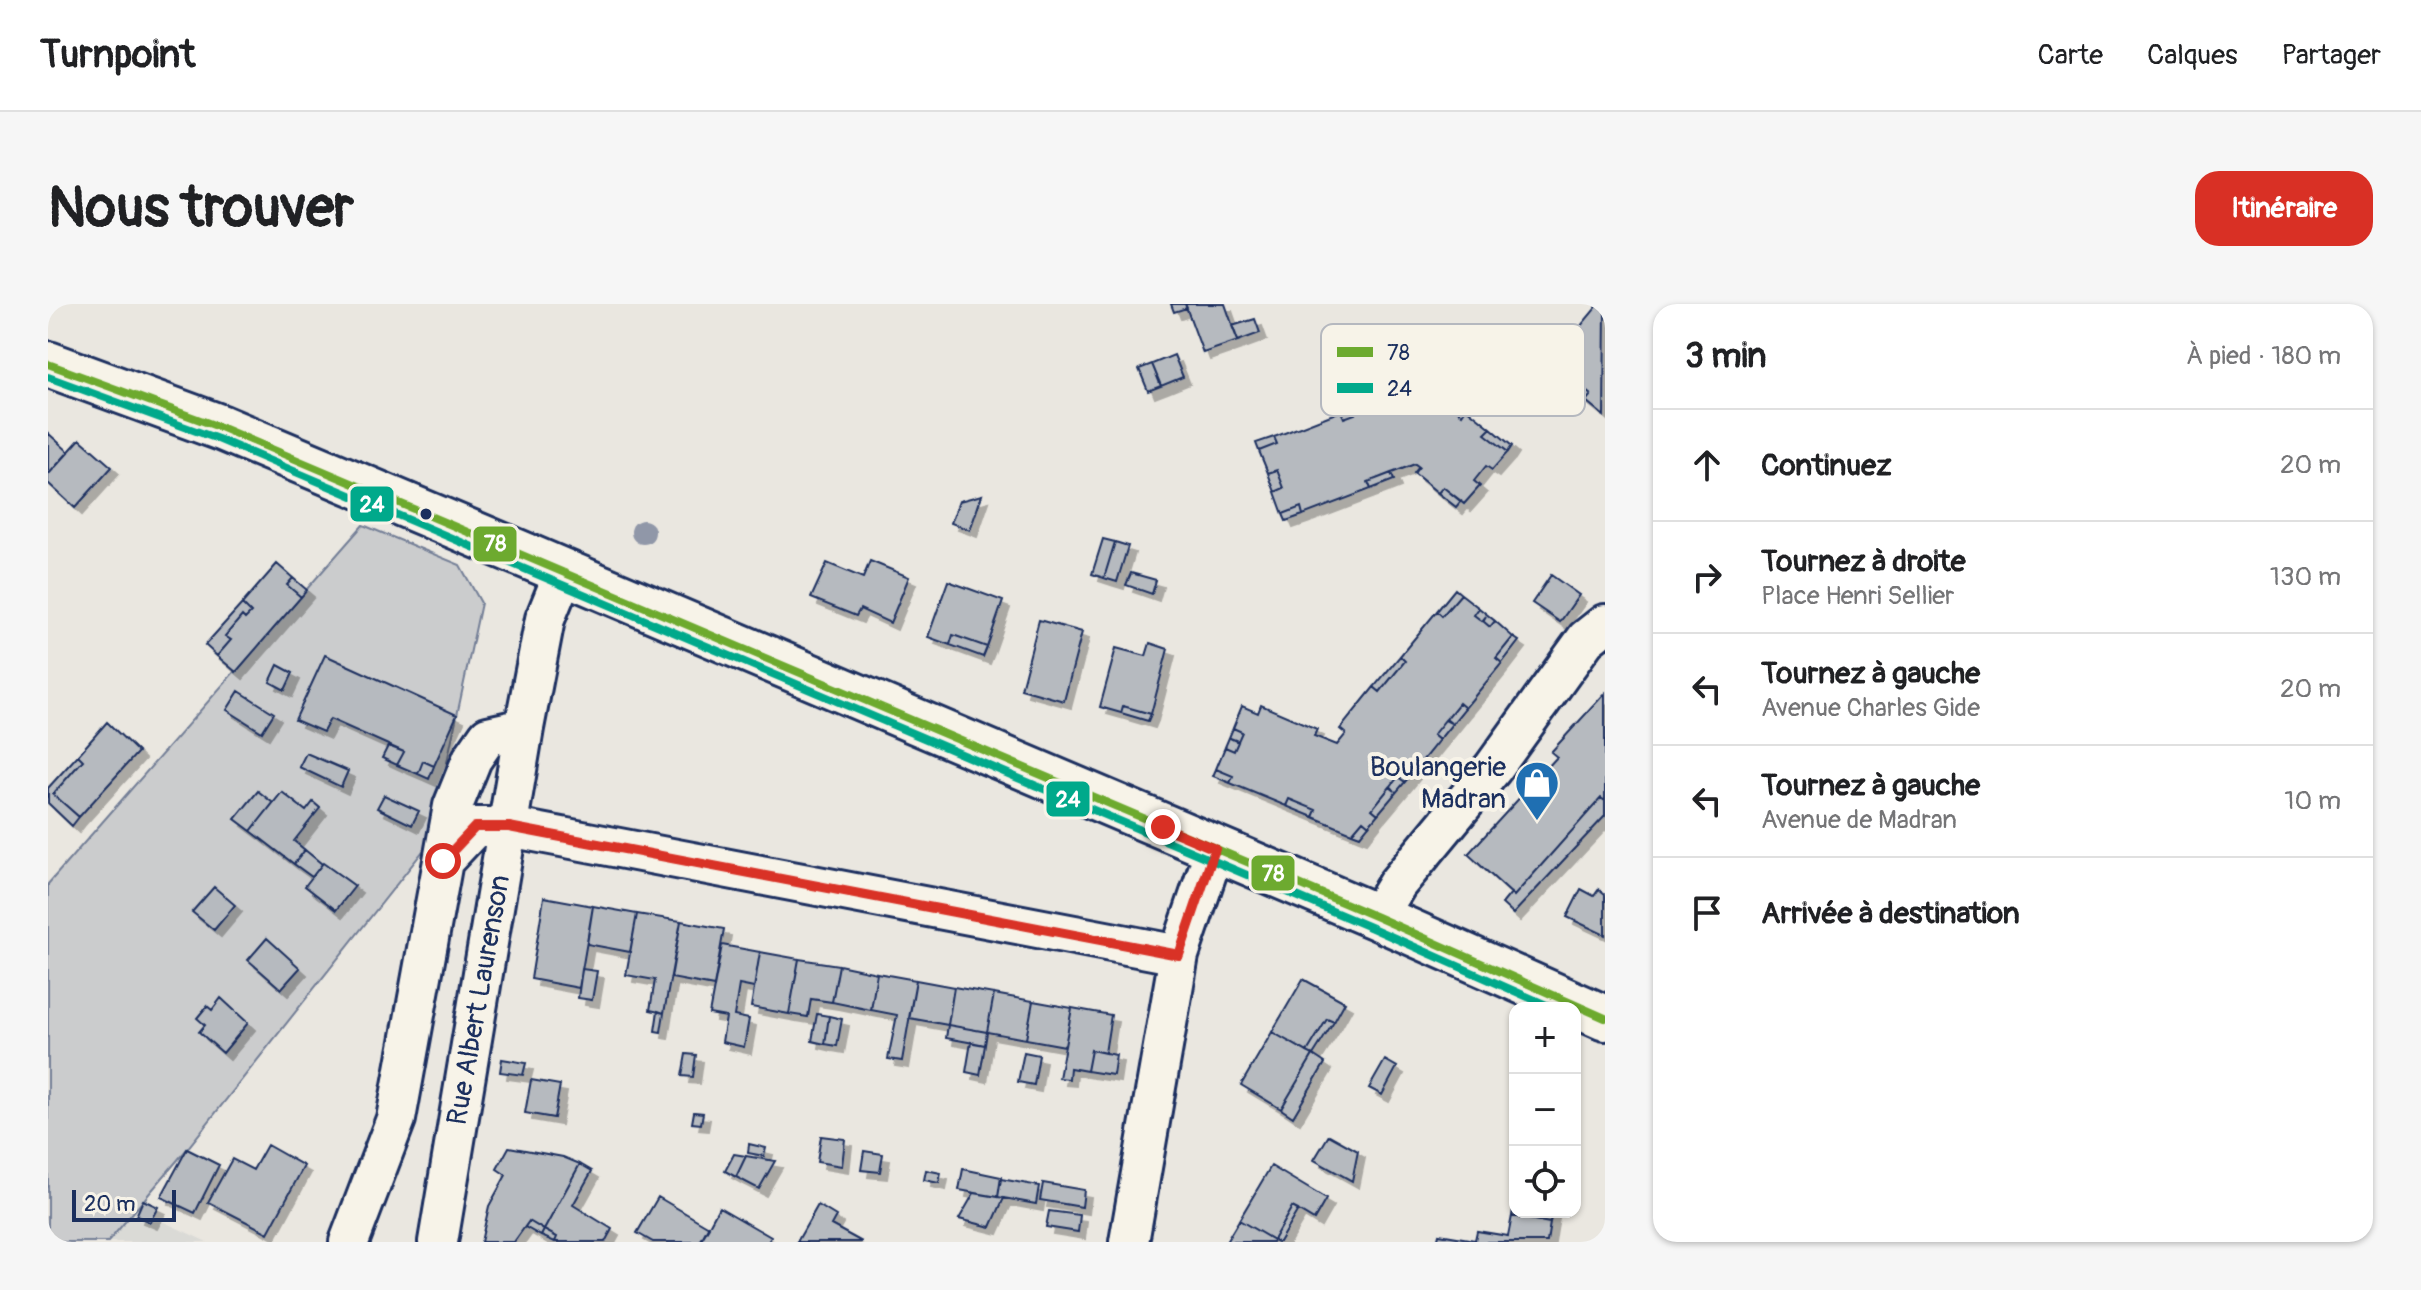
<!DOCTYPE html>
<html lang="fr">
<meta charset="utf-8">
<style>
:root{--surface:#fff;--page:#f6f6f6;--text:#202124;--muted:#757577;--line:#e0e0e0;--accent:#d93025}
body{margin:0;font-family:Pangolin,sans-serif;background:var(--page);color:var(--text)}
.controls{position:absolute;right:24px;bottom:24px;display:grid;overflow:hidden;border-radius:16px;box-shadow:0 2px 6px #0004}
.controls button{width:72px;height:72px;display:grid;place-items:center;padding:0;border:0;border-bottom:2px solid var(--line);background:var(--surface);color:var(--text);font:40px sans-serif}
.scale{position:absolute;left:24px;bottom:20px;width:104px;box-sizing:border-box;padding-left:8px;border:4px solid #1b2f5e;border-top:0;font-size:22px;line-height:28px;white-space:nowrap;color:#1b2f5e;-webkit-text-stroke:6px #f7f3e8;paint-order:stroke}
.stop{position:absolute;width:24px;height:24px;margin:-18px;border:6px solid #d93025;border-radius:50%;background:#fff}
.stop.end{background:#d93025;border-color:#fff;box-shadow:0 2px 8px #0008}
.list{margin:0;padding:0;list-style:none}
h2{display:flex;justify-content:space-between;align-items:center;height:104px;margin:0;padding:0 32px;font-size:34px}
h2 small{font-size:26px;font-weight:400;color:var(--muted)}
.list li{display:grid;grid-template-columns:52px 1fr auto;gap:24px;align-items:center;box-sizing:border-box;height:112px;padding:0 32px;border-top:2px solid var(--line)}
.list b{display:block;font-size:30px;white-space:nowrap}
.list p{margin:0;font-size:26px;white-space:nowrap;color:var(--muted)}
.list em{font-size:26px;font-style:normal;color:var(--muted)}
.icon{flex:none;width:44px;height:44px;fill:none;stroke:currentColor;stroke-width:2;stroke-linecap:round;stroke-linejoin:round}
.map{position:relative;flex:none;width:1557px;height:938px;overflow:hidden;border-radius:24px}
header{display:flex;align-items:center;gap:48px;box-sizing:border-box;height:112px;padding:0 40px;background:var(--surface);border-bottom:2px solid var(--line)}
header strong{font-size:38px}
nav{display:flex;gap:44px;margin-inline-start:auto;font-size:28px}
.intro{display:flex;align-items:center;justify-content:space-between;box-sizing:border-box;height:192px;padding:0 48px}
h1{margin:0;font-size:56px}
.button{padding:20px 36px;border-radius:24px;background:var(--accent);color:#fff;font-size:28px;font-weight:700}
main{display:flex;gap:48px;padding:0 48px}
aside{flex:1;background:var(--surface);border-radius:24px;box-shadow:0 2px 6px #0004}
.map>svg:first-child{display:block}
.built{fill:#dadad6}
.green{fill:#cbcccd;stroke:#737e96;stroke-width:2}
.building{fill:#b6babf;stroke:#1b2f5e;stroke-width:2;filter:url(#shadow)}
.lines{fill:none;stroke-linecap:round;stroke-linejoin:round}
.street-casing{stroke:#1b2f5e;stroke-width:44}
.secondary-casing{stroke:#1b2f5e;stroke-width:50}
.street{stroke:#f7f3e8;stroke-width:38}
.secondary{stroke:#f7f3e8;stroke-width:44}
.bus-1-casing{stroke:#f7f3e8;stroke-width:14}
.bus-2-casing{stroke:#f7f3e8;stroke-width:14}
.bus-1{stroke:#6daa2f;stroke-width:8}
.bus-2{stroke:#00a98b;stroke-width:8}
.tree{fill:#9097a8}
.route{stroke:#d93025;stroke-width:10}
.bus-dot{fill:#1b2f5e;stroke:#f7f3e8;stroke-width:3}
.labels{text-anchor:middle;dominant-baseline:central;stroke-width:8;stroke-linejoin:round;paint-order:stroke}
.poi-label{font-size:28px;fill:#1b2f5e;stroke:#f7f3e8;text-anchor:end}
.street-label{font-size:28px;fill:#1b2f5e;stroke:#f7f3e8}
.key{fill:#f7f3e8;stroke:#b5b8bf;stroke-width:2}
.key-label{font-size:22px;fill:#1b2f5e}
.line-badge{stroke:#f7f3e8;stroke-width:3}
.badge-label{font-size:22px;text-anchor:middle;font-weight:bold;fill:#fff}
</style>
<header>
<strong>Turnpoint</strong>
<nav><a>Carte</a><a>Calques</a><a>Partager</a></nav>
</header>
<div class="intro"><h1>Nous trouver</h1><a class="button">Itinéraire</a></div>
<main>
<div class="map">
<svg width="1557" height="938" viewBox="0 0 1557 938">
<defs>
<filter id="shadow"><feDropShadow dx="7" dy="7" stdDeviation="0" flood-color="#0004"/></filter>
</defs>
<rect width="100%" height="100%" fill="#eae7e0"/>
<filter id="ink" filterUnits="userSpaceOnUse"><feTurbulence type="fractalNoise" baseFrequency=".0125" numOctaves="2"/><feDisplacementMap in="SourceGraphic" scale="16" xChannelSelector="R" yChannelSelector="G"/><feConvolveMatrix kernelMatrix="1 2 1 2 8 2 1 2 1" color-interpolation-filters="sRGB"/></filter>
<g filter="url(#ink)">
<path class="built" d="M84 903 159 938H57Z"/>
<path class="green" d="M315 221 412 261 433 299 382 538 139 845 60 938H0V580Z"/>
<path class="building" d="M1123 0H1137L1139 4 1126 8Z
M1137 0H1177L1190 37 1155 49Z
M1551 0 1557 1 1556 112 1538 97 1543 91 1535 85 1531 90 1535 84 1528 78 1523 85 1504 69 1522 47 1516 42Z
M1207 15 1212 29 1190 37 1184 22Z
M1126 51 1135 73 1113 82 1104 60Z
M1104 60 1113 82 1100 87 1091 65Z
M1381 74 1393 84 1388 90 1414 110 1418 104 1443 124 1437 130 1460 148 1444 166 1438 162 1426 177 1432 182 1416 200 1395 183 1390 189 1366 169 1371 163 1367 160 1320 178 1323 185 1255 211 1253 203 1235 210 1227 188 1236 184 1229 166 1220 169 1211 147 1229 140 1226 133 1293 107 1296 114 1307 110 1304 103 1347 87 1350 94 1370 86 1367 79Z
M1528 78 1535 84 1531 90 1535 85 1543 91 1538 97 1523 85Z
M1304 103 1307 110 1296 114 1293 107Z
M1443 124 1464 142 1460 148 1437 130Z
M0 129 21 148 0 171Z
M1226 133 1229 140 1211 147 1208 139Z
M32 135 64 163 27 204 0 179V171Z
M1229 166 1236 184 1227 188 1220 169Z
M1343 169 1346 176 1323 185 1320 178Z
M1395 183 1413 197 1408 203 1390 189Z
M934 191 922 226 903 219 911 197Z
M1253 203 1255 211 1238 217 1235 210Z
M1055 235 1067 238 1056 274 1044 270Z
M1067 238 1080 242 1069 278 1056 274Z
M822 257 861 273 842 319 812 305 808 312 763 294 779 259 815 274Z
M229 260 245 274 239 281 253 293 188 368 169 352 183 336 177 332 194 312 197 315 203 309 194 300Z
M1083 269 1108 276 1104 290 1078 281Z
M1503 271 1531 291 1512 318 1484 299Z
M245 274 259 286 253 293 239 281Z
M900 277 955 297 939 343 905 331 902 341 880 333Z
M1407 285 1413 290 1394 312 1389 307Z
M1413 290 1431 304 1426 311 1434 317 1438 312 1435 317 1442 323 1447 317 1465 333 1448 354 1454 359 1417 404 1411 399 1398 415 1403 419 1397 416 1385 431 1391 436 1357 478 1350 473 1343 482 1347 487 1342 483 1324 505 1330 510 1321 521 1315 516 1304 529 1265 513 1268 506 1241 495 1238 502 1182 479 1185 472 1168 465 1177 443 1186 447 1190 438 1182 434 1190 437 1194 428 1185 424 1194 402 1210 409 1213 401 1269 425 1266 432 1289 441 1298 430 1292 425 1326 383 1332 388 1357 357 1352 352 1389 307 1394 312Z
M194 300 203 309 197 315 194 312 177 332 183 336 169 352 157 341Z
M1431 304 1447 317 1442 323 1435 317 1438 312 1434 317 1426 311Z
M991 316 1034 328 1016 397 973 385Z
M905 331 939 343 935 353 902 341Z
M1465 333 1471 337 1454 359 1448 354Z
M1102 339 1120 345 1103 410 1075 402 1073 409 1052 403 1068 344 1098 352Z
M277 351 409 411 386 462 375 457 370 470 349 461 356 448 282 415 275 428 247 416Z
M1352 352 1357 357 1332 388 1326 383Z
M230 361 245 369 237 386 222 378Z
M191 387 226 409 214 428 179 406Z
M1557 389V497L1553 494 1466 592 1420 550 1509 453 1503 448Z
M1411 399 1417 404 1391 436 1385 431 1397 416 1403 419 1398 415Z
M1075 402 1103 410 1100 417 1073 409Z
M59 418 90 448 31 513 5 490 35 456 30 451Z
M1185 424 1194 428 1190 437 1182 434 1190 438 1186 447 1177 443Z
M340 442 356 448 349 461 334 454Z
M258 449 300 467 293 483 251 463Z
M30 451 35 456 5 490 31 513 24 522 0 499V484Z
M375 457 386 462 381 475 370 470Z
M1168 465 1185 472 1182 479 1165 472Z
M1350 473 1357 478 1330 510 1324 505 1342 483 1347 487 1343 482Z
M210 487 225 499 203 527 187 515Z
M234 488 258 507 265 498 272 504 246 537 257 546 246 560 203 527Z
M336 491 371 507 364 521 329 504Z
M1553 494 1557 497V512L1465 610 1454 600 1463 589 1466 592Z
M1241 495 1268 506 1265 513 1238 502Z
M1315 516 1321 521 1312 532 1304 529Z
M257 546 274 560 264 573 246 560Z
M275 559 307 582 288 606 257 582Z
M166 583 187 601 166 626 144 608Z
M1533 585 1546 592 1551 585 1557 590V631L1519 613Z
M496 593 545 602 531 684 483 675Z
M545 602 589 610 582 648 539 640Z
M589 610 633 617 616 709 602 706 607 676 578 671Z
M633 617 676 625 666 682 623 674Z
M219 634 252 664 233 685 200 656Z
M674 641 712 648 706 684 691 681 686 712 701 715 696 743 674 738 678 713 661 710Z
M712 648 751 655 741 710 703 703Z
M751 655 791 661 784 698 763 695 760 713 741 710Z
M791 661 829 669 823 706 784 698Z
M534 665 549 667 544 696 530 694Z
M829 669 868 676 854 757 840 755 849 711 823 706Z
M1255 675 1297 698 1286 718 1279 715 1259 748 1224 728Z
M868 676 906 683 900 721 861 714Z
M906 683 946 690 939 728 900 721Z
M946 690 985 697 978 735 939 728Z
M173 694 200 719 175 749 151 728 157 721 149 714 159 702 164 706Z
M985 697 1024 704 1017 742 978 735Z
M1024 704 1063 711 1057 749 1043 746 1039 767 1022 764 1021 775 1011 774Z
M610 707 616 709 613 728 607 727Z
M769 710 781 712 777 740 764 737Z
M781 712 794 715 789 742 777 740Z
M1279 715 1286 718 1265 751 1259 748Z
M900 721 939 728 937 741 898 734Z
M1224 728 1265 751 1233 805 1193 781Z
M923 738 937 741 932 771 918 768Z
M1043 746 1068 751 1065 771 1039 767Z
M976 748 991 751 986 781 970 778Z
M638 750 648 751 645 773 634 772Z
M1265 751 1277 759 1245 813 1233 805Z
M454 755 478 759 475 771 452 768Z
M1337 756 1349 763 1334 791 1321 784Z
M483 776 512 781 506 814 477 809Z
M646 808 655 809 653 820 644 819Z
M1281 831 1310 847 1304 877 1266 856Z
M773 832 797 835 794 862 769 858Z
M701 840 718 844 716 852 700 849Z
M219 841 256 862 220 929 160 898 184 855 205 866Z
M461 843 515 853 532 860 496 926 481 917 466 938H433L441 902 458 871 449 865Z
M139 845 171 861 147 909 113 893Z
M816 847 835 850 832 868 813 866Z
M686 850 698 852 688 873 677 867Z
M698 852 727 857 711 885 688 873Z
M532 860 544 867 525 901 564 925 557 938H507L509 933 496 926Z
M1223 862 1278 895 1266 916 1244 903 1225 936 1191 916Z
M915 865 953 873 950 893 911 886Z
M878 866 893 869 891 879 876 876Z
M953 875 991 882 988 900 950 893Z
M995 879 1036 886 1034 903 992 896Z
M926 889 956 894 943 923 911 915Z
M610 893 661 923 652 938H605L589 929Z
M1467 894V908H1504L1502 919 1464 912Z
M95 896 110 903 102 918 88 912Z
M770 901 788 912 783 921 814 938H749Z
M671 903 723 933 720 938H652Z
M1244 903 1250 906 1231 938H1229L1225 936Z
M1001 907 1032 911 1030 928 998 923Z
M1464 912 1502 919 1499 938H1389L1391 930 1427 936 1429 927 1460 932Z
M1191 916 1225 936 1224 938H1178Z
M481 917 496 926 493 932 477 923Z
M496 926 509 933 507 938 493 932Z"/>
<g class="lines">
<g class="street-casing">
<path id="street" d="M395 557 427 523H461L1131 651
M1329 613 1349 580 1445 464 1538 335 1557 320
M301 938 348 815 405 502 424 455 440 432 476 424
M390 938 476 424 497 315 516 268
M1081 938 1131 651 1167 545"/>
</g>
<g class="secondary-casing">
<path id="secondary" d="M0 60 174 124 481 253 1329 613 1557 714"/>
</g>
<use href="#street" class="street"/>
<use href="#secondary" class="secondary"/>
<g class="bus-1-casing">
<path id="bus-1" d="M0 60 174 124 1329 613 1557 714"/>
</g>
<g class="bus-2-casing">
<path id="bus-2" d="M0 73 170 135 1324 624 1505 704"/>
</g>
<use href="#bus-1" class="bus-1"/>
<use href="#bus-2" class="bus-2"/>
</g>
<circle class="tree" cx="595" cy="228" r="12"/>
</g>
<g class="lines" filter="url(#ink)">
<path class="route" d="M395 557 427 523H461L1131 651 1167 545 1115 523"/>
</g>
<defs>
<g id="shop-pin" transform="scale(2.3)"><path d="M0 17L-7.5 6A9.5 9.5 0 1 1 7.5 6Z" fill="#1f6fb2" stroke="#f7f3e8"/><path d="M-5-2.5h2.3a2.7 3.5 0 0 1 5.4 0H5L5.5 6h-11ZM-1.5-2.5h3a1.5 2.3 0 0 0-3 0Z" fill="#fff"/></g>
</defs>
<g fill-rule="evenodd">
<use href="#shop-pin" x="1489" y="479"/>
</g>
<circle class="bus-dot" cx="378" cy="210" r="7"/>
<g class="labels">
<g class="poi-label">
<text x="1458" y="463">Boulangerie<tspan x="1458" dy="32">Madran</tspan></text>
</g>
<g class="street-label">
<text transform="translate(431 696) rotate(-80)">Rue Albert Laurenson</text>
</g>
</g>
<rect x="1273" y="20" width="264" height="92" rx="12" class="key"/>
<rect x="1289" y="43" width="36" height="10" fill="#6daa2f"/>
<rect x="1289" y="79" width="36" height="10" fill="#00a98b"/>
<g class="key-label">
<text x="1339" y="56">78</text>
<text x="1339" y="92">24</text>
</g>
<g class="line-badge">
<rect x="301" y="181" width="46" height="38" rx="8" fill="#00a98b"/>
<rect x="424" y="221" width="46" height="38" rx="8" fill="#6daa2f"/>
<rect x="997" y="476" width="46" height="38" rx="8" fill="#00a98b"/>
<rect x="1202" y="550" width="46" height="38" rx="8" fill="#6daa2f"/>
</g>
<g class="badge-label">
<text x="324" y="208">24</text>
<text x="447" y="247">78</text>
<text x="1020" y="503">24</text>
<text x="1225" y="577">78</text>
</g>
</svg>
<div class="controls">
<button>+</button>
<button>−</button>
<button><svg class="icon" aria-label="locate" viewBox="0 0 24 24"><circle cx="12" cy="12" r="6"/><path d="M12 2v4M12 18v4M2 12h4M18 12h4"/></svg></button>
</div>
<div class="scale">20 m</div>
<div class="stop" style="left:395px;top:557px"></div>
<div class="stop end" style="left:1115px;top:523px"></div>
</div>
<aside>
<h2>3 min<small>À pied · 180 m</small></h2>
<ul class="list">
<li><svg class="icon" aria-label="ahead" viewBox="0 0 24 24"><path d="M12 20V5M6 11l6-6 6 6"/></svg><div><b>Continuez</b></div><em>20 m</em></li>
<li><svg class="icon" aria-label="right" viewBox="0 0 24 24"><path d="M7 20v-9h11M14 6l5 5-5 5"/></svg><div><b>Tournez à droite</b><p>Place Henri Sellier</p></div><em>130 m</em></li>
<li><svg class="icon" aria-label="left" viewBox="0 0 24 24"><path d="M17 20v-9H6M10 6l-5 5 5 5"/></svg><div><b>Tournez à gauche</b><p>Avenue Charles Gide</p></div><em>20 m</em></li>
<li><svg class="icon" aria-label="left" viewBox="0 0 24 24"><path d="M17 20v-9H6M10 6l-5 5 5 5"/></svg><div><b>Tournez à gauche</b><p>Avenue de Madran</p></div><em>10 m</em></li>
<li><svg class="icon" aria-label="arrive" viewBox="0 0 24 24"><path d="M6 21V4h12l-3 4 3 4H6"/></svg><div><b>Arrivée à destination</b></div></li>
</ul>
</aside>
</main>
